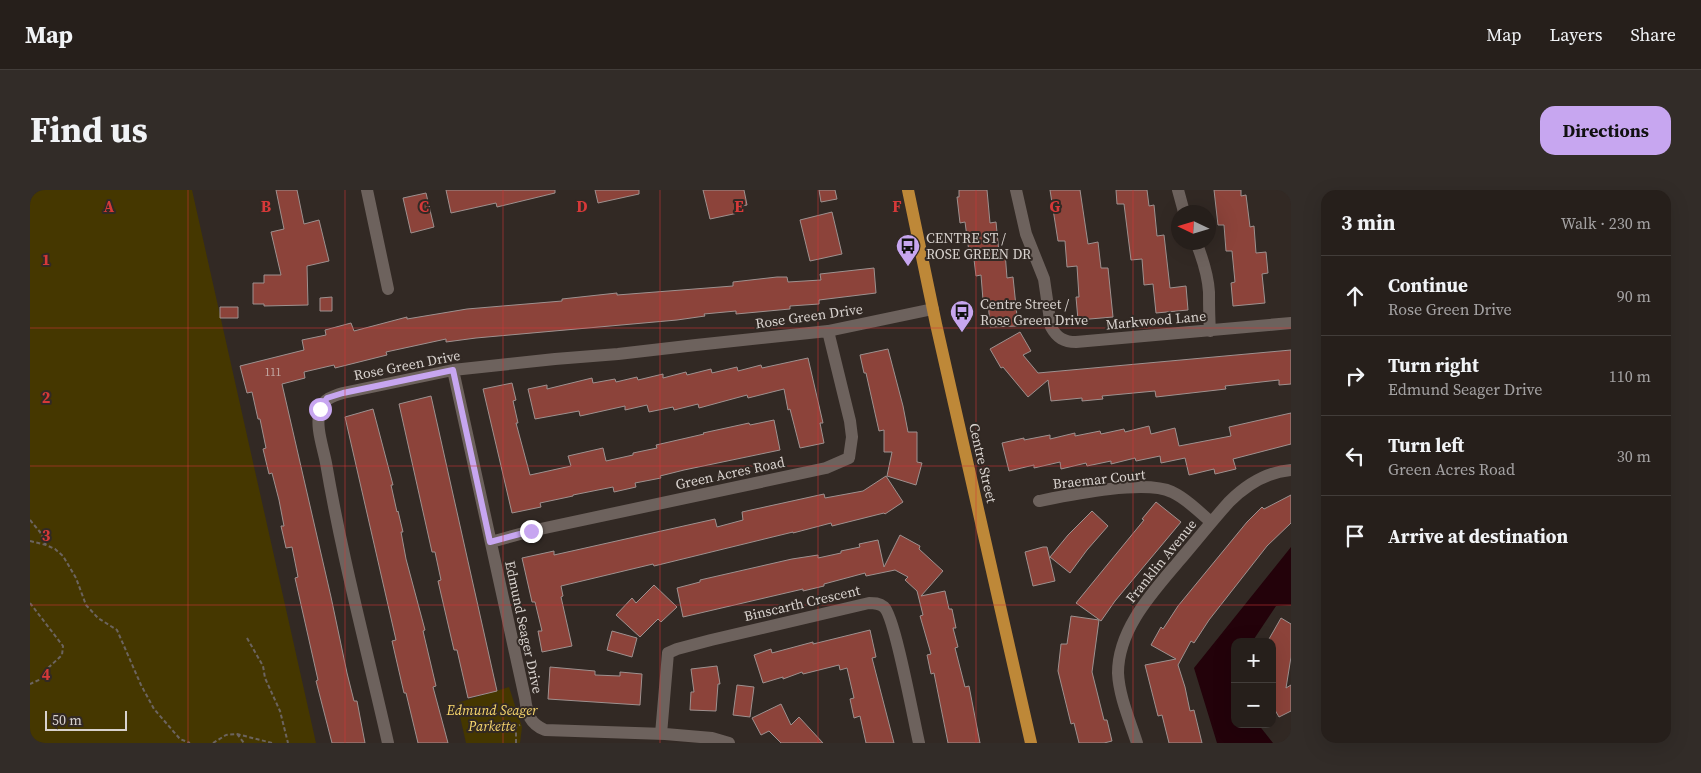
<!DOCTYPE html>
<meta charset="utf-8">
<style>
:root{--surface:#261f1b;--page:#322c28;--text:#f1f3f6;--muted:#a4a2a3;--line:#423d3a;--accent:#c7a6f0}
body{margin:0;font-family:"Source Serif 4",serif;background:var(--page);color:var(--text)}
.controls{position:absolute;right:15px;bottom:15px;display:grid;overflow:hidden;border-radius:10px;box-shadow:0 5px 20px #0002}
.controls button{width:45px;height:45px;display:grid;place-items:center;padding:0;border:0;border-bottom:1px solid var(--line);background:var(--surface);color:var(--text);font:25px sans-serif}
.compass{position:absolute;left:1141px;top:15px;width:45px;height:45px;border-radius:50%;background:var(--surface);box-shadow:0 5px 20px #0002;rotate:274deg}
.scale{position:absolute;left:15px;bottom:12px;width:82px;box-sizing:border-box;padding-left:5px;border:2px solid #d8d2ce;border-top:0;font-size:14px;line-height:18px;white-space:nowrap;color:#d8d2ce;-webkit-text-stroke:4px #322924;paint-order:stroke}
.stop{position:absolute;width:15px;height:15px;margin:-11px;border:4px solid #c7a6f0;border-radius:50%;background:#fff}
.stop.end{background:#c7a6f0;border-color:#fff;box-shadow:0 1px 5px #0008}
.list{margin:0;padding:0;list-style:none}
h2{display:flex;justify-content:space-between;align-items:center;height:65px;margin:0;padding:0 20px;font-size:21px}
h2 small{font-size:16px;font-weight:400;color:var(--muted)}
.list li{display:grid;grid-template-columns:32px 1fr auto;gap:15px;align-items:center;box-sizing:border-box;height:80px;padding:0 20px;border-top:1px solid var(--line)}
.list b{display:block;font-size:19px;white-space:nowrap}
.list p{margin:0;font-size:16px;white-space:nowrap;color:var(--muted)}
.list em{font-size:16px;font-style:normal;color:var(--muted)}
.icon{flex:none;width:28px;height:28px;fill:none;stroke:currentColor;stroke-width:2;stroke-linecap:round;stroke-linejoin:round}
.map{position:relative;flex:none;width:1261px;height:553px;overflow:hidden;border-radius:15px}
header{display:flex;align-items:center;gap:30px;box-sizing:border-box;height:70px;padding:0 25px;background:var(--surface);border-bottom:1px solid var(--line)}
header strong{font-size:24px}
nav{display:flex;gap:28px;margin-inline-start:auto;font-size:18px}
.intro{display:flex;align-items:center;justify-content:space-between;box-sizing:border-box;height:120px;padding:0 30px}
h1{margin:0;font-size:35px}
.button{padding:12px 22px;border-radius:15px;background:var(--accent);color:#111;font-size:18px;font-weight:700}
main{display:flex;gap:30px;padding:0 30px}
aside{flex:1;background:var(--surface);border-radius:15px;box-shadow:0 5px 20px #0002}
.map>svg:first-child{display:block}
.green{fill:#453700}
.water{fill:#23020a}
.building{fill:#8c433a;stroke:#9e918f}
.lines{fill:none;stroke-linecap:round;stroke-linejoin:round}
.path{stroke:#6c645f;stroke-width:2;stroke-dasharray:4 2.5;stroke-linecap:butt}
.minor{stroke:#6d625d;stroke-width:12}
.major{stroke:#be8838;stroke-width:12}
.route{stroke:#c7a6f0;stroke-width:6}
.grid{fill:none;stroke:#d63939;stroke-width:1;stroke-opacity:0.55}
.labels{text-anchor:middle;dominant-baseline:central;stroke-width:4;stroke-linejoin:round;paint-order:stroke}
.number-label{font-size:11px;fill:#c5aea9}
.poi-label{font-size:14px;fill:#d8d2ce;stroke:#322924;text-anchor:start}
.street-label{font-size:14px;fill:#d8d2ce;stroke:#322924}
.park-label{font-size:14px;font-style:italic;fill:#f8d76d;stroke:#322924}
.grid-label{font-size:16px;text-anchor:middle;font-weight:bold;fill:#d63939;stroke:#322924;stroke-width:4;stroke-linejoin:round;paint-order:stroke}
</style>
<header>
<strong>Map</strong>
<nav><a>Map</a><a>Layers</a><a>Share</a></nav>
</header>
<div class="intro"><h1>Find us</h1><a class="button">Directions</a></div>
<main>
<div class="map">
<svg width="1261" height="553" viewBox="0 0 1261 553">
<rect width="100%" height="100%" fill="#322924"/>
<path class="green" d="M0 0H162L286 553H0Z
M479 497 492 537 490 553H436L427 513Z"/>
<path class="water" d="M1261 357V415L1246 416 1222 452H1205V534H1228L1243 553H1187L1164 478Z"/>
<path class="building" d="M246 0H267L274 34 289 30 299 71 277 76 278 115 234 116V114H223V93H234V85H251L241 42 254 39Z
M416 0H525V3L467 17 466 13 421 23Z
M565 0H609V4L568 13Z
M673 0H714L717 15 707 17 708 23 680 29Z
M789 0H805L807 9 791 12Z
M929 0H957L960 33 966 32 969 63 975 62 977 88 983 87 988 136 960 137 958 110H953L951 85 946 86 943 61 939 62 935 32 930 33 927 7H929Z
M1020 0H1050L1058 54 1068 52 1071 78H1078L1083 127 1048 130 1046 107H1049L1047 76 1037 77 1035 51H1028Z
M1086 0H1117L1119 16 1124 15 1127 46 1134 45 1140 98 1156 96 1158 120 1126 123 1123 94 1114 95 1112 69 1101 70 1094 14H1087Z
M1184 0H1211V6L1216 5 1220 37 1224 36 1226 63 1236 62 1238 83 1232 84 1235 113 1203 116 1201 93 1205 92 1202 61H1196L1194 35H1188Z
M396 3 404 37 381 43 373 8Z
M802 22 812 64 780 71 770 30Z
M844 78 846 103 789 110V114L760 116V119L706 124V121L674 124 675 126 647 130 446 148 416 152V149L356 162 357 165 305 178 304 175 274 182 275 188 252 194 301 407 317 483 324 511H327L335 553H302L286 491 288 490 265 388 268 387 262 357 256 358 251 336H254L249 310 242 283 239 284 233 259 236 258 230 229H228L222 202 217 203 210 176 274 160 272 150 296 145 295 140 321 133 324 141 377 127V129L437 119 532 111V109L587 103V105L703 96V92L747 87H757L758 92 791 90 790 84Z
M302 107V121H290V108Z
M190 117H208V128H190Z
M990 142 1001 161 993 165 1008 183 1261 160V194L1249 195V190L1195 196 1196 199 1126 207 1125 201 1072 206 1073 209 1052 211V208L1021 211 1018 190 998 207 973 177 971 178 960 159Z
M858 159 873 216 878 242H887V272L892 273 886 295 857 286 862 262H854V240L849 241 836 183H834L830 165Z
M778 168 793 233H790L794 253 770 258 760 219 758 220 754 199 718 208 717 205 669 218 668 214 644 220 643 217 619 222 617 215 595 220V216L550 226 549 221 505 229 498 199 517 195V199L562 188 563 193 585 189 586 192 607 187 608 190 633 184V188L656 182 657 185 681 179 682 183 707 177 708 181 731 175 732 178Z
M482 193 486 210 483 211 488 233H486L500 285 541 276 538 266 573 258 576 271 603 265V263L627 258 626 255 674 244 673 243 719 233 720 235 744 230 750 260 654 280 630 286 631 288 605 293 606 297 584 302 583 297 543 305V306L510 313 511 317 482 323 453 199Z
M401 206 467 501 438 508 427 460H424L408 391 411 390 405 362H402L369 214Z
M343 219 363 295H361L367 322 368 321 373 342H371L376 369 395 440 393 441 406 496 403 497 418 553H388L376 503H374L362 451 366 450 315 227Z
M1261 223V254L1203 269 1206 279 1185 284 1184 279 1159 285 1155 268 1131 273 1130 266 1106 271 1105 268 1081 274V271L1057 276 1056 273 1031 279 1030 272 1004 278V275L979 281 972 253 994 248V250L1020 245V249L1045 243V246L1070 241 1071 244 1094 239 1095 242 1119 236 1121 244 1145 238 1149 256 1201 246 1199 237Z
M856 286 873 312 855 324 854 323 802 336 801 333 763 343V342L624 376 623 374 531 396 533 406 531 407 542 456 512 462 508 441H512L505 412H502L492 368 524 361V365L685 329 687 337 713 330 712 322 794 304 795 308 833 301Z
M1261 305V333L1237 356 1179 430 1164 453 1161 451 1148 475 1155 497 1160 521 1164 520 1172 553H1139L1132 525 1128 526 1115 475 1146 469 1121 455 1131 437 1133 439 1148 416 1217 332 1232 317 1234 319Z
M1126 312 1151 332 1085 411 1071 431 1046 413 1114 330 1112 329Z
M1062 321 1078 336 1057 360 1040 383 1020 367 1038 345Z
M870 345 890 356 889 359 913 381 891 406 915 401 919 419H922L926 438H923L928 457 925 458 935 497 939 496 950 553H918L904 483 901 484 897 465 901 464 890 426 893 425 887 401 875 390 878 387 865 380 836 386 835 383 794 394V396L773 401V399L653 427 647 398 670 392V390L762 369 788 365V368L811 363V361L830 357 829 354 848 350 854 377Z
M1013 357H1017L1025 391 1003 396 995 362Z
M624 395 647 417 631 432 628 429 610 447 586 425 602 408 606 413Z
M1041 426 1069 430 1062 482 1074 530H1077L1082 551 1074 553H1049L1044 533 1041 534 1028 481 1031 454H1037Z
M1251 428 1261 434V467L1256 498 1261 495V521L1249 527 1242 515V451L1239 449Z
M840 440 846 467 842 468 864 553H836L830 526 824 528 820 509 824 508 817 478 810 480 809 475 773 484 772 482 753 489V487L733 493 724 465 741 459 742 463 783 452V454Z
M582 441 607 448 602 467 577 460Z
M687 476 690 494H688L686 521 660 520 661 502H664L661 479Z
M520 477 565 481V485L590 486V482L612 484 610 515 518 509Z
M707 495 724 497 720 527 703 525Z
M751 514 761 535 769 527 793 553H751L739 541 731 545 722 528Z"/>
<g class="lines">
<path class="path" d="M0 330 10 342 16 355
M0 351 16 355 25 359 33 366 46 388 56 415 68 428 87 440 111 495 124 519 150 549 160 553
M0 413 33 456 32 465 16 480 11 489 0 494
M217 448 233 476 235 488 250 521 258 553
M207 544 214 553
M183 553 196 545 207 544 242 553
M486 553V537L490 535"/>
<path class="minor" d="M337 0 358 99
M986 0 996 44 1014 89 1021 137C1027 148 1034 152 1046 152L1261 133
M1148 0 1154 22
M1166 52C1172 67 1178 86 1179 102 1179 115 1179 127 1180 141
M423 180 495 508C497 524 500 534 515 540L635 544 682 548 699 553
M1009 311C1039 305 1115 289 1142 302 1156 308 1169 322 1181 332
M461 352 501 341 796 278 819 268 822 247 820 231 798 141
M631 544 638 463 647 459 681 450 839 413C844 413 849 413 854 417 865 427 884 532 889 553
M358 553C337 460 312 367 296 273 293 257 285 236 290 220 293 209 303 206 313 203L423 180 525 169 588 164 666 155 798 141 903 119
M1107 553C1100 531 1089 506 1088 483 1088 439 1123 402 1149 371 1166 351 1182 331 1199 312 1216 295 1236 282 1261 280"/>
<path class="major" d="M878 0 906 134 1001 553"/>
</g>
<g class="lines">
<path class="route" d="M290 219 297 208 313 203 423 180 460 352 501 341"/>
</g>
<path class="grid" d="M158 0V553M315 0V553M473 0V553M630 0V553M788 0V553M946 0V553M1103 0V553M0 138H1261M0 276H1261M0 415H1261"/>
<defs>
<g id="bus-pin" transform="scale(1.25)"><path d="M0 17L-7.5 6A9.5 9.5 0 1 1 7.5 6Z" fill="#c7a6f0" stroke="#322924"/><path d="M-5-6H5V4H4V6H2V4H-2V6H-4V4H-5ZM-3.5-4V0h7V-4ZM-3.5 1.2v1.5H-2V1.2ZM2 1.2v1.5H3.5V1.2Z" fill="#111"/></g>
</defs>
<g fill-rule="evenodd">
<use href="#bus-pin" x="878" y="56"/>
<use href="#bus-pin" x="932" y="122"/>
</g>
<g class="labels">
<g class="number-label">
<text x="243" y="182">111</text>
</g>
<g class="poi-label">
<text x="896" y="48">CENTRE ST /<tspan x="896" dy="16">ROSE GREEN DR</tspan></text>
<text x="950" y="114">Centre Street /<tspan x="950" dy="16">Rose Green Drive</tspan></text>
</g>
<g class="street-label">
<text transform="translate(779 126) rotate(-8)">Rose Green Drive</text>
<text transform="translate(1126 130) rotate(-5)">Markwood Lane</text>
<text transform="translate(377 175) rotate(-11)">Rose Green Drive</text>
<text transform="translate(953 273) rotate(77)">Centre Street</text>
<text transform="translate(700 283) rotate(-12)">Green Acres Road</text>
<text transform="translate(1069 289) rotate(-6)">Braemar Court</text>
<text transform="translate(1131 371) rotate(-51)">Franklin Avenue</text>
<text transform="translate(772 413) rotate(-13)">Binscarth Crescent</text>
<text transform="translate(494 437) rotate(78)">Edmund Seager Drive</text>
</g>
<g class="park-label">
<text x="462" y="520">Edmund Seager<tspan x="462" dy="16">Parkette</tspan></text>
</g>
</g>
<g class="grid-label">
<text x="79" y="22">A</text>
<text x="236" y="22">B</text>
<text x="394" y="22">C</text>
<text x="552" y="22">D</text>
<text x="709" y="22">E</text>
<text x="867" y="22">F</text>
<text x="1025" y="22">G</text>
<text x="16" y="75">1</text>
<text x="16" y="213">2</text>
<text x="16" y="351">3</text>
<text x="16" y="490">4</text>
</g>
</svg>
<div class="controls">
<button>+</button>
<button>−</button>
</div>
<svg class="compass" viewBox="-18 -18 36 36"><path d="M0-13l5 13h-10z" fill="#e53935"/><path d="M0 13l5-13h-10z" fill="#a4a2a3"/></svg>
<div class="scale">50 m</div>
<div class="stop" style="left:290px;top:219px"></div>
<div class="stop end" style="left:501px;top:341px"></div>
</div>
<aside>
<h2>3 min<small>Walk · 230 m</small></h2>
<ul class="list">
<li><svg class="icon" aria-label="ahead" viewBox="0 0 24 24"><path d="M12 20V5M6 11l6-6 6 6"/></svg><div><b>Continue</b><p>Rose Green Drive</p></div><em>90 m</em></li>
<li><svg class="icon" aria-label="right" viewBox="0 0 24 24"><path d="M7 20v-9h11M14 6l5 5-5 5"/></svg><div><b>Turn right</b><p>Edmund Seager Drive</p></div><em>110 m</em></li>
<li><svg class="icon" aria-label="left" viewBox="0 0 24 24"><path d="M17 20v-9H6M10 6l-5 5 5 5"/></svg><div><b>Turn left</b><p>Green Acres Road</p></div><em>30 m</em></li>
<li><svg class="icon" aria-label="arrive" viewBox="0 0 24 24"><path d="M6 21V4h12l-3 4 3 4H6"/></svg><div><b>Arrive at destination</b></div></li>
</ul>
</aside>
</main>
